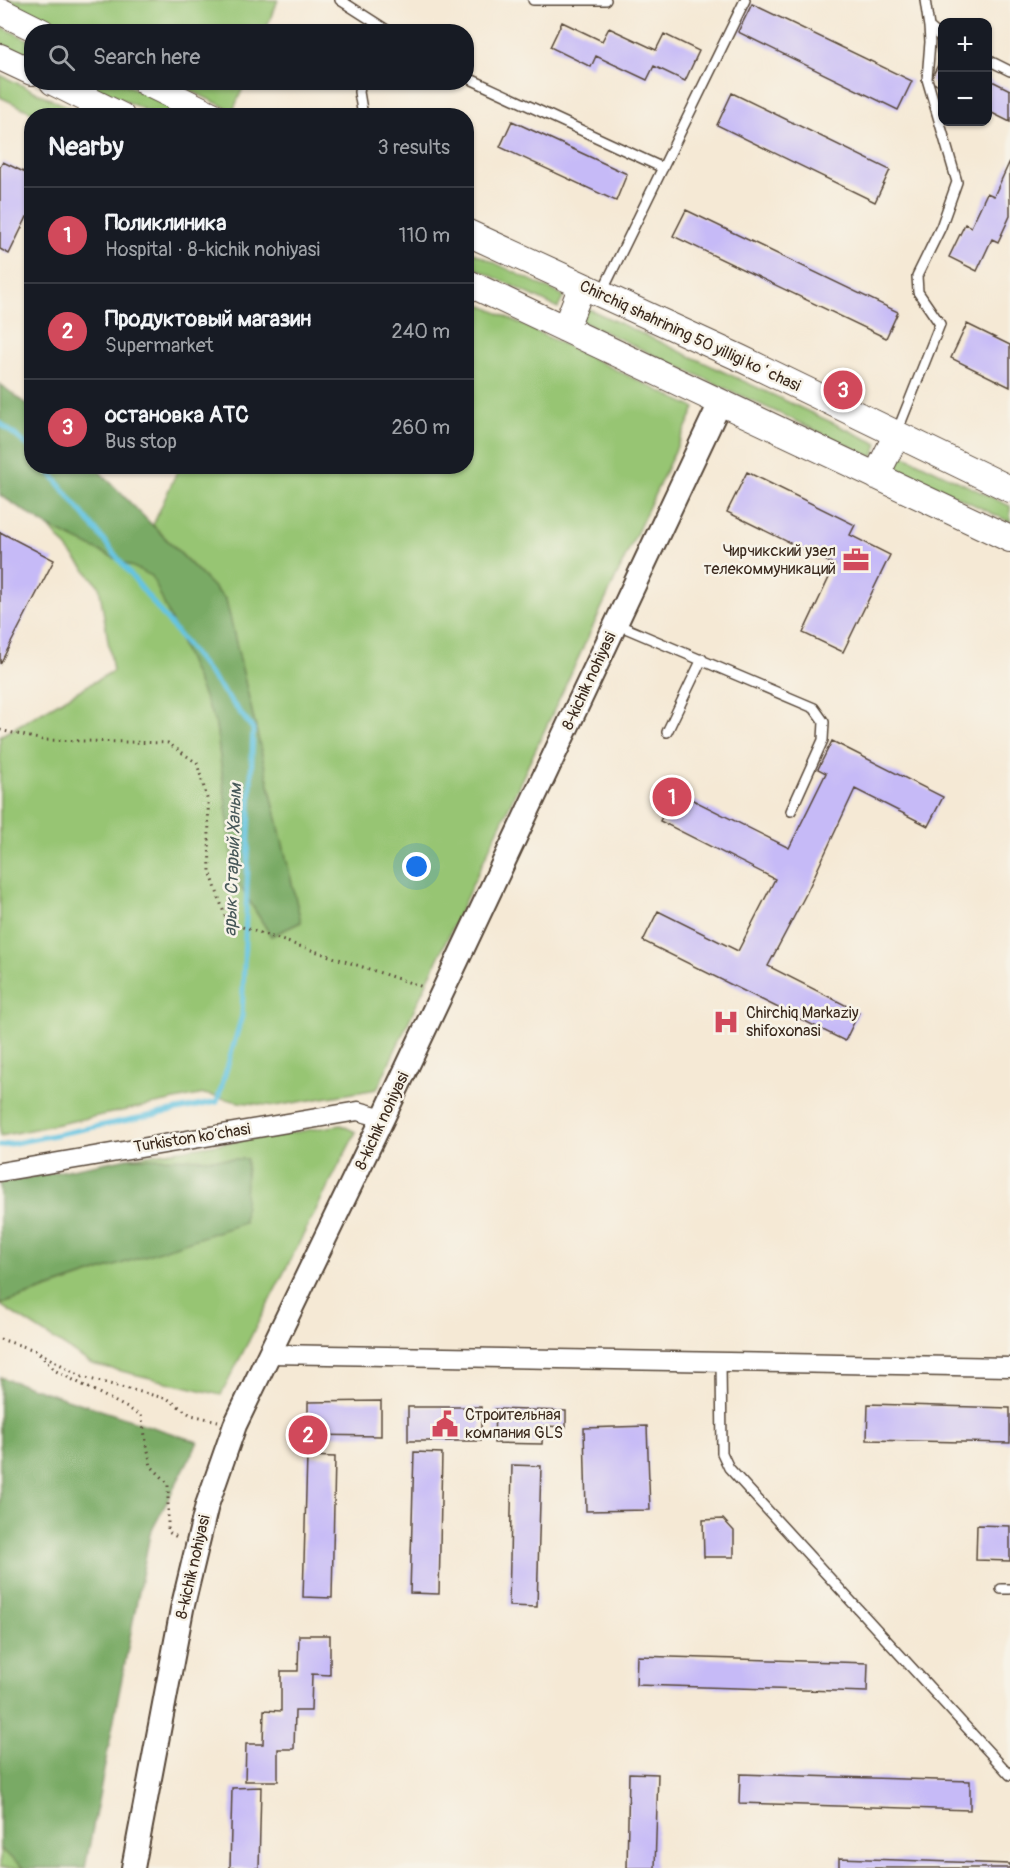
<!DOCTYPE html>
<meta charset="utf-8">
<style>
:root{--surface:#171b24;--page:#20242c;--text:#f1f3f6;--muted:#9ea1a6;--line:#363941;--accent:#d1495b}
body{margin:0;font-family:Pangolin,sans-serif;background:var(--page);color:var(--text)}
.controls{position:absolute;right:18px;top:18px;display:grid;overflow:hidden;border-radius:12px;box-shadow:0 2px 4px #0004}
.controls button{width:54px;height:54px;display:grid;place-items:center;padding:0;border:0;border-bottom:2px solid var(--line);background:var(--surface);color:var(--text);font:30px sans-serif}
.you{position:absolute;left:417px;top:867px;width:21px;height:21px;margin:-15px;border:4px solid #fff;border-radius:50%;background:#1a73e8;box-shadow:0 0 0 9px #1a73e833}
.badge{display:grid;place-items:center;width:39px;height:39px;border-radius:50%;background:var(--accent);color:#fff;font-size:20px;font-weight:700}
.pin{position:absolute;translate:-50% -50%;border:3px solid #fff;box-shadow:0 2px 6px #0006}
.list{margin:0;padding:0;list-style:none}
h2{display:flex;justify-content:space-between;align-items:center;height:78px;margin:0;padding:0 24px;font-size:26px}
h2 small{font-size:20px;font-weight:400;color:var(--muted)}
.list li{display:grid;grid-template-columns:39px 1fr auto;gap:18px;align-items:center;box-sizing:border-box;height:96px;padding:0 24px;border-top:2px solid var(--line)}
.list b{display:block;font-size:22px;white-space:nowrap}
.list p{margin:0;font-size:20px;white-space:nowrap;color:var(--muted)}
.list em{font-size:20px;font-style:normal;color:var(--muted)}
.icon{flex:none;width:33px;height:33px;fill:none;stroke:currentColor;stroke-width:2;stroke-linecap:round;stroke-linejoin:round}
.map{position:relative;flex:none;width:1010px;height:1868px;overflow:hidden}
.search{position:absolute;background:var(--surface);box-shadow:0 2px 4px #0004;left:24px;top:24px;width:450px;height:66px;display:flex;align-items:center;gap:15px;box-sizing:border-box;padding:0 21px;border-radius:24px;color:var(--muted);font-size:22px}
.panel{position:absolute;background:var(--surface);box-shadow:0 2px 4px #0004;left:24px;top:108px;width:450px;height:366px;border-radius:24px}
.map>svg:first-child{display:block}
.green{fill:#97c573;stroke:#697848;stroke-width:1.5}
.forest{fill:#79aa65;stroke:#5a6a42;stroke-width:1.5}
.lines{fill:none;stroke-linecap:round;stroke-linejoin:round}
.stream{stroke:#64c4e2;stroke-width:5}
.building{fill:#c6baf7}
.service-casing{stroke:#574739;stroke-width:12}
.minor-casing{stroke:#574739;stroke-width:21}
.tertiary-casing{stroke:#574739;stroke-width:26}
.secondary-casing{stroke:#574739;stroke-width:28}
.path{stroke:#574739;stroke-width:3;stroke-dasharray:1.5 4.5;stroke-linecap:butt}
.service{stroke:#fff;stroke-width:9}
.minor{stroke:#fff;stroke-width:18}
.tertiary{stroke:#fff;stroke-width:22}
.secondary{stroke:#fff;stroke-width:26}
.labels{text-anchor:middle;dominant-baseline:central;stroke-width:5;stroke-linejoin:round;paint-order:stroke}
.street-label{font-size:16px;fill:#3b2a1e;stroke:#f7f3e8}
.poi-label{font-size:16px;fill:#3b2a1e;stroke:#f7f3e8;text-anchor:start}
.water-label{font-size:18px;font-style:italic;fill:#475859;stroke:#f7f3e8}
</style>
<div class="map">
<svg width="1010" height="1868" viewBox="0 0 1010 1868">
<rect width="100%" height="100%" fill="#f7f3e8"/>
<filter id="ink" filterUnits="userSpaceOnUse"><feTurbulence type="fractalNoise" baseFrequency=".0167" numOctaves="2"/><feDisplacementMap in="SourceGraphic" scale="12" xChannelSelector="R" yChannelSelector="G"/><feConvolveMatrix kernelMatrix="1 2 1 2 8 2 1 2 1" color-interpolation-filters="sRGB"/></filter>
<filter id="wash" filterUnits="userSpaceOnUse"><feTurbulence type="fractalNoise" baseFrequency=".008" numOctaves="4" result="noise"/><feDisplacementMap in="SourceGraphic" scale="24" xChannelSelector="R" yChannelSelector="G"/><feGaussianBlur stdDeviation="1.35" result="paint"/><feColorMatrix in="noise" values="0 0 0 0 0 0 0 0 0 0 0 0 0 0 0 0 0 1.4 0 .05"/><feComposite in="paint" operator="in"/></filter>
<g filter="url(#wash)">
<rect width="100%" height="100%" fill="#f5e9d5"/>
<path class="green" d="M7 0H278L265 31H71Z
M0 26 31 41V58L0 43Z
M0 75 85 115H38L0 97Z
M85 83H122L194 115H156Z
M175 83H245L233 111Z
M466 249 564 296 558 308 467 264Z
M467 298 695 408 377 1089 275 1106 239 1102 204 1094 0 1136V736L113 671 99 586 49 527 153 564 216 725 235 878 271 936 301 922 226 600 153 525 179 467 466 466Z
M587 308 878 444 873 457 581 321Z
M901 454 1010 506V522L895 467Z
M341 1125 356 1132 221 1395 92 1364 0 1305 244 1222 128 1158Z
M0 1849 24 1868H0Z"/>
<path class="forest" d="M0 384 31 408 32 466 95 467 226 600 301 922 271 936 235 878 216 725 152 576 49 527 0 495Z
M128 1158 247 1159 244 1223 0 1304V1183Z
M0 1377 198 1442 150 1534 85 1868H24L0 1849Z"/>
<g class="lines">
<path class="stream" d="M0 423 32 449
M0 1146 217 1102 242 1016 253 729 45 466"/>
</g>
<g id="blocks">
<path class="building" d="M752 4 912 81 898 110 738 32Z
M562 22 602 41 609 28 656 50 664 34 699 51 685 81 654 66 647 80 596 56 591 67 550 47Z
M942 57V88L930 81Z
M988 79 1010 90V122L988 111Z
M732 93 890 170 875 202 717 125Z
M512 121 627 174 616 201 500 147Z
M1010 161V216L998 242 992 239 977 271 949 257 965 224 971 227 987 193 994 196Z
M3 162 32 176V219L27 217 9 254 0 249V167Z
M686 210 898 312 886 338 673 236Z
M967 324 1010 345V387L951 358Z
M747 472 855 525 850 535 890 555 843 652 803 633 835 565 727 512Z
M0 532 54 560 0 664Z
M832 741 943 797 928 826 855 789 806 894 768 966 859 1012 845 1041 643 941 658 911 738 951 775 879 660 821 675 791 789 848 826 773 818 769Z
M381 1401V1436L308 1435V1402Z
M868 1404 1010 1408V1443L867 1440Z
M408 1407H481V1441H408Z
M495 1409 566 1411V1427L543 1426 542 1444 494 1443Z
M647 1426 650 1510 586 1511 584 1428Z
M414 1452 442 1453 439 1594 410 1593Z
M307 1456 335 1457 332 1598 303 1597Z
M512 1465 541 1466 537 1607 509 1606Z
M723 1519 734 1531V1557H704L703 1520Z
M977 1525 1010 1526V1561L976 1560Z
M299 1635H330V1675L312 1674 311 1711H295L294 1749H278V1781H245L246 1744H263L264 1710 281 1711V1671H298Z
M637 1656 868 1663 867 1692 636 1685Z
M629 1773 658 1774 655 1868H627Z
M740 1774 970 1781V1810L739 1803Z
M261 1787 259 1868H230L232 1788Z
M839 1858 1010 1864V1868H839Z"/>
</g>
</g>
<g filter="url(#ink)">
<use href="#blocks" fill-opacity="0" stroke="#574739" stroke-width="1.5"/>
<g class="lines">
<g class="service-casing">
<path id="service" d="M340 0 390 32
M533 0H606
M925 0 929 27 942 38
M988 60 1010 71
M466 77 663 168
M361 82 359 92 363 116
M602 292 745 0
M897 432 940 324 918 292 917 276 941 227 957 182 927 79 930 42 929 27
M616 624 814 708 824 722 823 740 791 811
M667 732 702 659
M721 1361 722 1453 729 1468 1010 1775
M1001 1589H1010"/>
</g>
<g class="minor-casing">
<path id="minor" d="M0 1172 358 1111 383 1118
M270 1354 1010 1367"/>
</g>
<g class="tertiary-casing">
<path id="tertiary" d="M133 1868 182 1609 207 1505 235 1425 383 1118 720 403"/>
</g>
<g class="secondary-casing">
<path id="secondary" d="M0 11 42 32
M0 57 32 72
M53 82 121 116
M145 82 214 116
M466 232 740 358 1010 489
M466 282 1010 539
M565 329 582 286
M876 476 897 434"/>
</g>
<path class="path" d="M0 730 43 740 168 743 197 763 208 802 210 871 227 922 423 987
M0 1339 35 1350 82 1377 168 1399 191 1415 218 1421
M35 1350 56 1371 141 1415 151 1466 168 1483V1532L179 1538"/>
<use href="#service" class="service"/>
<use href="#minor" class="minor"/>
<use href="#tertiary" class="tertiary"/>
<use href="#secondary" class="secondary"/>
</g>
</g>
<defs>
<g id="office-bare" transform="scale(2.07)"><path d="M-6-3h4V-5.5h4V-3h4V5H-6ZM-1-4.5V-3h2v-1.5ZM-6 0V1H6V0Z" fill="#d1495b" stroke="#f7f3e8" stroke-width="2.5" paint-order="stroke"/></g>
<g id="hospital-bare" transform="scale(2.07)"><path d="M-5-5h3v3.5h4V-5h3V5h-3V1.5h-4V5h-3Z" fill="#d1495b" stroke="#f7f3e8" stroke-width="2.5" paint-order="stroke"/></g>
<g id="civic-bare" transform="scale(2.07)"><path d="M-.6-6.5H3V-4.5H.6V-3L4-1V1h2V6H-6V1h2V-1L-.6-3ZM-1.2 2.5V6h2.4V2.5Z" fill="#d1495b" stroke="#f7f3e8" stroke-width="2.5" paint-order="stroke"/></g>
</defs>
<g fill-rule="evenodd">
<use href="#office-bare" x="856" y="560"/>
<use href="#hospital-bare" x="726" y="1022"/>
<use href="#civic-bare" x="445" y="1424"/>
</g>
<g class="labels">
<g class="street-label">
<text transform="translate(690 336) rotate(25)">Chirchiq shahrining 50 yilligi koʻchasi</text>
<text transform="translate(589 681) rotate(-65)">8-kichik nohiyasi</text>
<text transform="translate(382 1121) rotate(-65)">8-kichik nohiyasi</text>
<text transform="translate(192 1138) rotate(-9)">Turkiston ko‘chasi</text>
<text transform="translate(193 1567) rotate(-77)">8-kichik nohiyasi</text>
</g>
<g class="poi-label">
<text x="836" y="551" text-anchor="end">Чирчикский узел<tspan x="836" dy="18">телекоммуникаций</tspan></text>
<text x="746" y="1013">Chirchiq Markaziy<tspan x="746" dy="18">shifoxonasi</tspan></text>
<text x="465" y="1415">Строительная<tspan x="465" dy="18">компания GLS</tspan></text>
</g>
<g class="water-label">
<text transform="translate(233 860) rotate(-88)">арык Старый Ханым</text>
</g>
</g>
</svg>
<div class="controls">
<button>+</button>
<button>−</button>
</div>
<div class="you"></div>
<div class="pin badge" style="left:672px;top:797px">1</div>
<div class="pin badge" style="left:308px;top:1435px">2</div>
<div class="pin badge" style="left:843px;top:390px">3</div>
<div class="search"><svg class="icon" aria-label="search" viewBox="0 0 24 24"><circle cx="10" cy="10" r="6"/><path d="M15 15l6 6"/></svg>Search here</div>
<section class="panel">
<h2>Nearby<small>3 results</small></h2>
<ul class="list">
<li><span class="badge">1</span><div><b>Поликлиника</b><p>Hospital · 8-kichik nohiyasi</p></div><em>110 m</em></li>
<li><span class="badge">2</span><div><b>Продуктовый магазин</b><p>Supermarket</p></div><em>240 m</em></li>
<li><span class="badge">3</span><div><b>остановка АТС</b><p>Bus stop</p></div><em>260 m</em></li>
</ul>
</section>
</div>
